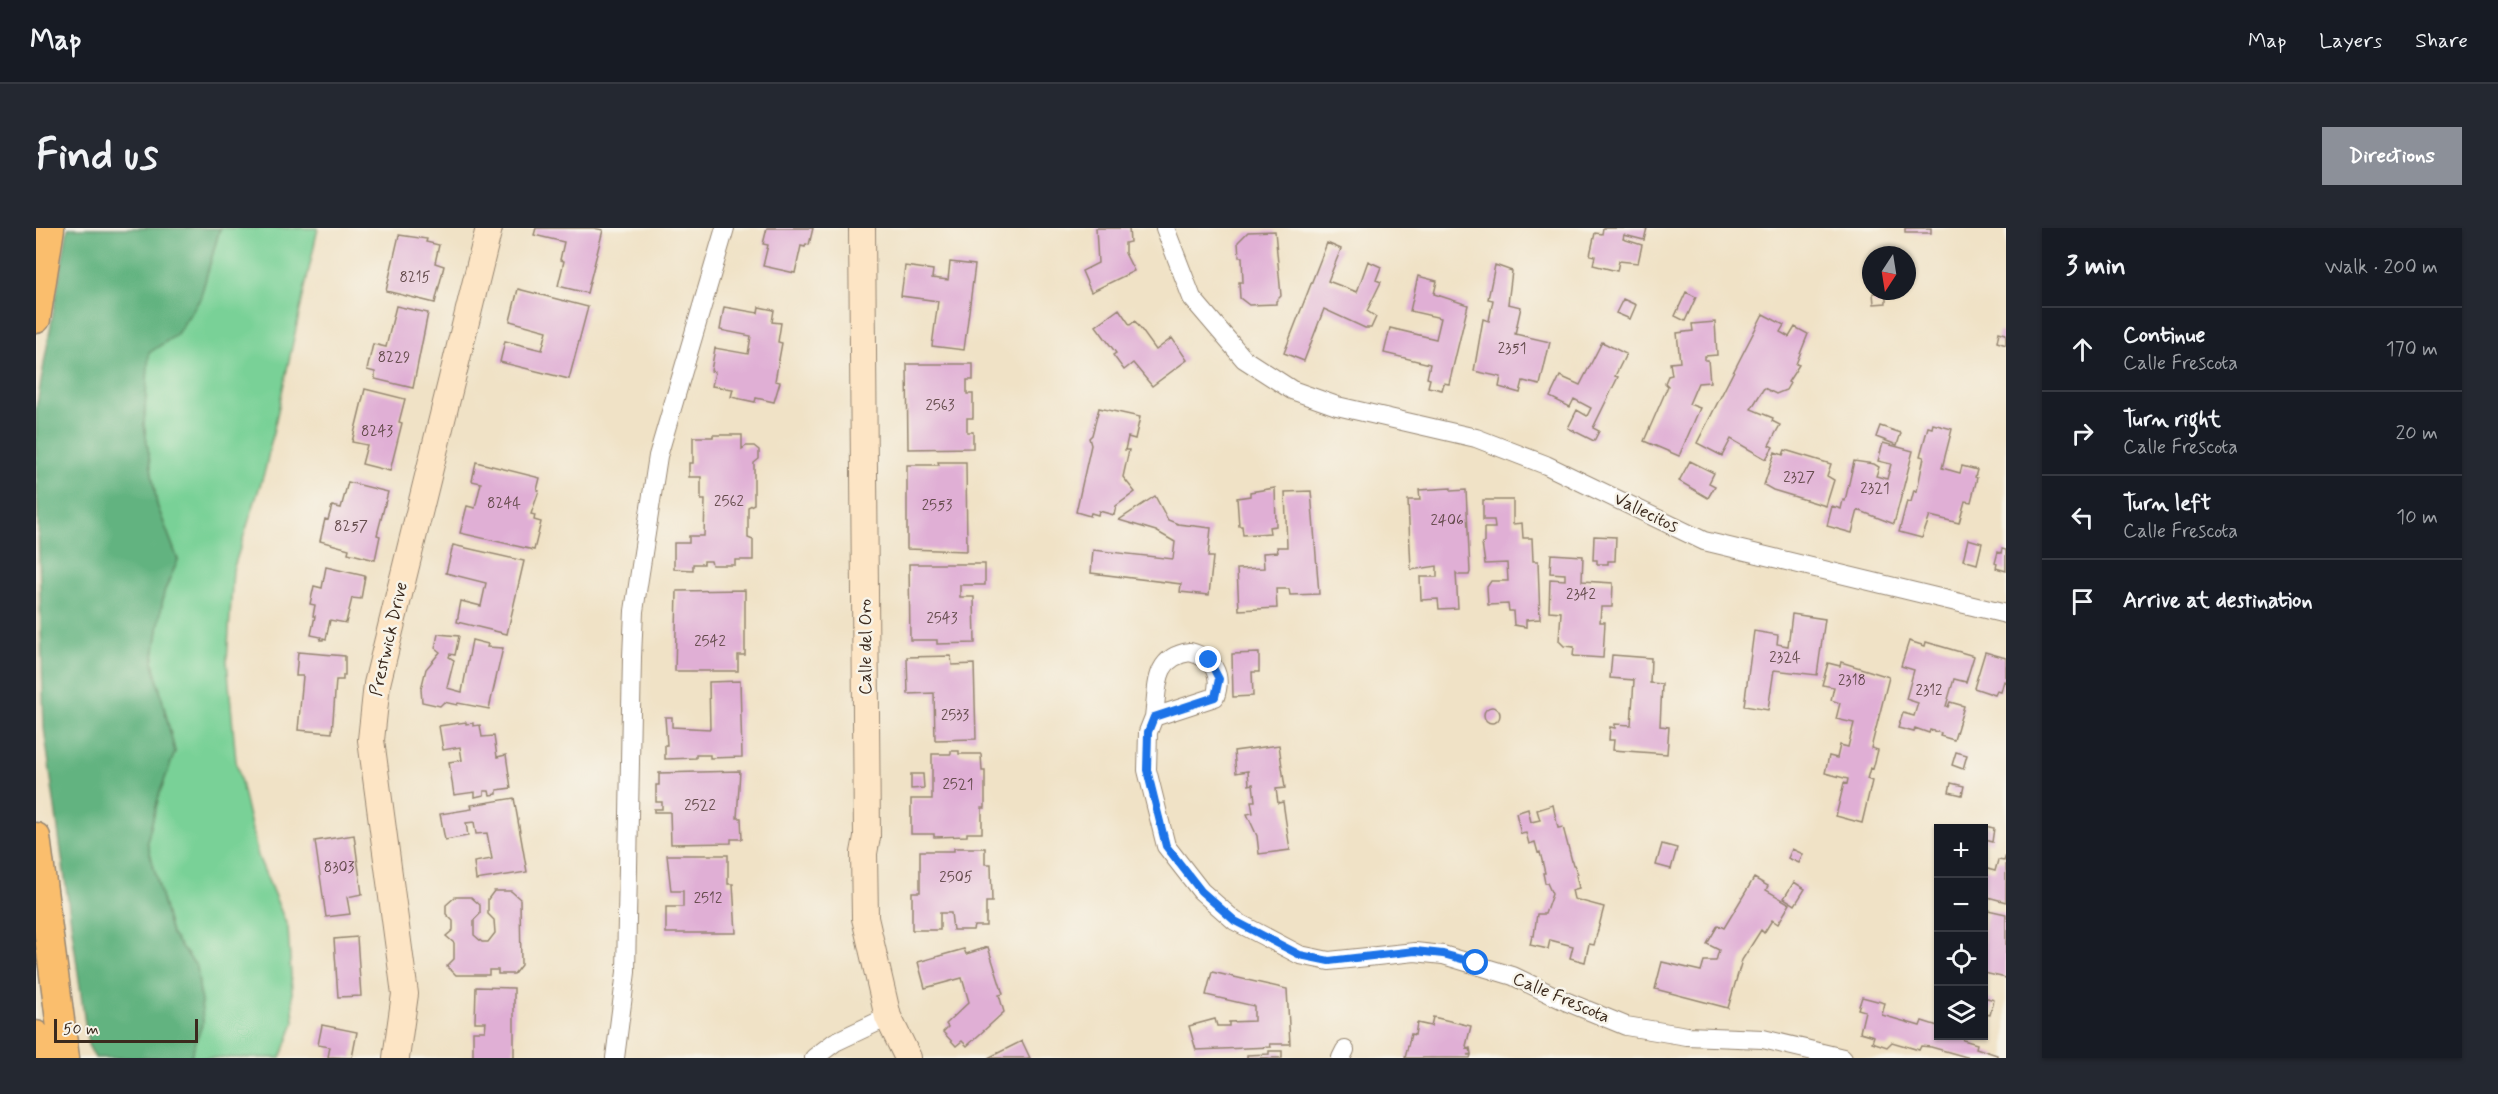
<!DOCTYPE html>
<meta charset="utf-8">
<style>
:root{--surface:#171b24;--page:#242831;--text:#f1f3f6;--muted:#9ea1a6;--line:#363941;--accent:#8c9099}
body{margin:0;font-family:Mynerve,sans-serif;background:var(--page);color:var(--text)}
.controls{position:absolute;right:18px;bottom:18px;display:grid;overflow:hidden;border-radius:0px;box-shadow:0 2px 4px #0004}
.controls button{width:54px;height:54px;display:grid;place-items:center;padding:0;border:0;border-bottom:2px solid var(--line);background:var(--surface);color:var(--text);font:30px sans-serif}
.compass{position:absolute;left:1826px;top:18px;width:54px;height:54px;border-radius:50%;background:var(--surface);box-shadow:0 2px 4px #0004;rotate:192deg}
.scale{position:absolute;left:18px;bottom:15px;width:144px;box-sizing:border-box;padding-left:6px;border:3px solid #3b2a1e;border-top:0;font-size:16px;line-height:21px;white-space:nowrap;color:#3b2a1e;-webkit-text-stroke:4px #f7f3e8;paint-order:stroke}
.stop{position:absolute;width:18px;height:18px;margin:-14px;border:4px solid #1a73e8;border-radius:50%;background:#fff}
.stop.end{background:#1a73e8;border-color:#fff;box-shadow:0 2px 6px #0008}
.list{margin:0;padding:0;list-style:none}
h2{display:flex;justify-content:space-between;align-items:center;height:78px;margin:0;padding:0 24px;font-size:26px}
h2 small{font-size:20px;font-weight:400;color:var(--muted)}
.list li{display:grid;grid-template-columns:39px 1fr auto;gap:18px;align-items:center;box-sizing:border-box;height:84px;padding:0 24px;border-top:2px solid var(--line)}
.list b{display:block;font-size:22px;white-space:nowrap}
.list p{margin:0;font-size:20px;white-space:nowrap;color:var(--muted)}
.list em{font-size:20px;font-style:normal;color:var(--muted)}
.icon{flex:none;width:33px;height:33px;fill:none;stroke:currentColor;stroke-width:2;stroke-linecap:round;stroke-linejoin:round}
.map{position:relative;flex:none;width:1970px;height:830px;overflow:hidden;border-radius:0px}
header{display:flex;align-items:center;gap:36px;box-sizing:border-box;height:84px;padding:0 30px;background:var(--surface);border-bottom:2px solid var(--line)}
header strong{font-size:28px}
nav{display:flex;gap:33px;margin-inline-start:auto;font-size:21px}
.intro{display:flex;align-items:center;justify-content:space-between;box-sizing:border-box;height:144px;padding:0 36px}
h1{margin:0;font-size:42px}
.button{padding:15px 27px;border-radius:0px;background:var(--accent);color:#fff;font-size:21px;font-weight:700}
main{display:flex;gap:36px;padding:0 36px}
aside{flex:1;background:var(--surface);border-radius:0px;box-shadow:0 2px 4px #0004}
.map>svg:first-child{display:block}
.green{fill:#79d197;stroke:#5a7e5a;stroke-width:1.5}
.forest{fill:#62b380;stroke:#4e6e4f;stroke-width:1.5}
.building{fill:#e0afd5}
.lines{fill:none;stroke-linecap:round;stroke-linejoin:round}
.street-casing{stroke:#968672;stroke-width:20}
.secondary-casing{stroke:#968672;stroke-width:28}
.primary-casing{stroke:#968672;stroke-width:31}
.street{stroke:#fff;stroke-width:18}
.secondary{stroke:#fde5c5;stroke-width:26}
.primary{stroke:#fabe6d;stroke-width:28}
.route{stroke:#1a73e8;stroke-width:8}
.labels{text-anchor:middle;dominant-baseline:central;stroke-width:5;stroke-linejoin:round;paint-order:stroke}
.number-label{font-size:15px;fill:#644b4c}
.street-label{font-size:18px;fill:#3b2a1e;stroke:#f7f3e8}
</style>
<header>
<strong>Map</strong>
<nav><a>Map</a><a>Layers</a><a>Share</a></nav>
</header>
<div class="intro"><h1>Find us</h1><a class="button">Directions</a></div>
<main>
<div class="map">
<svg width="1970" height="830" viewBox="0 0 1970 830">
<rect width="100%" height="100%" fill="#f7f3e8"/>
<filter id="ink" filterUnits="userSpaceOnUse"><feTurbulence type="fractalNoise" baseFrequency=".0167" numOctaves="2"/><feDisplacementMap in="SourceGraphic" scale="12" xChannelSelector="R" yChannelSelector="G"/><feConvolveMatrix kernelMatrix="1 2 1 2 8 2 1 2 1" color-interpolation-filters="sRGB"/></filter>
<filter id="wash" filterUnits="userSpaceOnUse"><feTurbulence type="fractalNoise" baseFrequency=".008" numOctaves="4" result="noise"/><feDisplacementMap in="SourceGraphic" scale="24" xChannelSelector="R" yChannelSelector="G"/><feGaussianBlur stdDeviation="1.35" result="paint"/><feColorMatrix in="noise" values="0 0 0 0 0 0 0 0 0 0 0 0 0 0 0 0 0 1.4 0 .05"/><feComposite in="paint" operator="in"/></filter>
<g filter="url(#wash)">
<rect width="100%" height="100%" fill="#f0e2c6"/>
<path class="green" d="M184 0H282L229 242 197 342 191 433 200 533 222 628 252 700 258 795 245 830H154L167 794 161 739 135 706 111 613 124 564 139 524 117 434 128 364 142 332 121 277 108 196 112 125 140 107 164 71Z"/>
<path class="forest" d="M32 0H184L164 71 140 107 113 125 108 196 121 277 142 332 128 364 117 434 139 524 124 564 111 613 135 706 161 739 167 794 154 830H59L52 817 8 500 0 222V181Z"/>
<g id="blocks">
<path class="building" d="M500 0H558L567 2 551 65 522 58 528 33 524 32 528 14 498 7Z
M731 0H777L773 17 770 16 769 19 765 18 759 45 727 38 732 17 727 16Z
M1060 0H1093L1094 14 1089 15V25L1098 43 1055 64 1046 43 1062 35Z
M1567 0H1611L1608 12 1588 7 1587 11 1606 17 1602 35 1583 33 1581 43 1557 37 1559 28 1554 27 1559 5 1566 6Z
M1869 0H1895V5H1869Z
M1239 3 1245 68 1240 73V76L1213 77 1204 70 1203 54H1207L1206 29H1203L1202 14 1212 4Z
M363 7 391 11 390 14 403 17 399 35 408 38 399 75 350 63Z
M1291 15 1305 21 1292 53 1321 64 1332 33 1345 39 1340 52 1345 54 1331 83 1340 89 1335 100H1329L1288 81 1268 133 1248 125Z
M914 34 939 37 928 122 896 118 902 73 865 68 869 38 897 42 896 50 912 52Z
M1459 37 1476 43 1472 76 1485 79 1479 106 1514 114 1504 157 1487 153 1484 165 1463 159 1465 149 1438 143 1447 91 1453 93 1457 72 1452 71Z
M1382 48 1401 53 1398 66 1432 77 1413 156 1408 155 1406 162 1392 159 1394 151 1391 150 1394 136 1348 125 1354 100 1400 111 1405 90 1374 83Z
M482 61 552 79 533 151 464 134 469 113 506 122 511 103 474 93Z
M1650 64 1660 69 1649 93 1639 88Z
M1837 65H1850V75L1838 76Z
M1587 71 1600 77 1594 91 1580 85Z
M360 78 392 85 377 160 339 151V144L331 142 337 116 350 119Z
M688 79 722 85 723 79 738 82 736 94 745 95 742 114 746 115 739 153 744 154 738 174 720 170 719 174 695 169 697 161 676 158 679 144 675 143 679 120 712 126 715 108 684 102Z
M1083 81 1094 97 1099 93 1120 122 1136 110 1151 132 1116 158 1097 135 1088 142 1077 127 1080 125 1060 98Z
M1727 86 1748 97 1744 104 1753 109 1759 99 1772 106 1760 136 1763 137 1752 154 1754 155 1750 162 1740 166 1728 160 1715 181 1737 190 1736 193 1744 197 1733 217 1737 219 1730 231 1695 211 1686 228 1661 215Z
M1679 94 1681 127 1669 128V132H1672L1674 154 1662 155 1653 176 1664 180 1643 228 1608 213 1632 158 1629 155 1632 148 1636 147 1634 135 1644 134 1641 105 1657 103 1656 96Z
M1963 104 1970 106V117L1961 114Z
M1566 114 1590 126 1579 148 1582 149 1557 200 1563 203 1558 213 1532 200 1541 182 1551 188 1555 180 1538 171 1534 179 1514 169 1524 148 1544 157Z
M871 136H937V152H931V166H937V190H931V204H937V220L872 221Z
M329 161 369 171 363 194 366 195 354 243 326 236 331 217 316 214Z
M1063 180 1104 189 1099 211 1092 209 1089 222H1093L1087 249 1099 264 1080 278 1078 287 1063 283 1062 287 1055 285 1054 288 1040 284 1055 217 1053 210 1056 207Z
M1897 196 1916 201 1906 240 1924 245 1926 238 1941 242 1939 249 1941 250 1935 274 1929 273 1923 295 1894 288 1886 310 1863 304 1871 273 1875 274 1878 262 1881 263 1888 229 1884 228 1892 199 1896 200Z
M1844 198 1865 205 1861 217 1840 209Z
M677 207H706V221L710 218H718L723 222V231L718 235V276L712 279V310L717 312V332H699V337H676L675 333H668V336H657V342L638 341V315H653V308H668L669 272H665V249H653V235H657V209H677Z
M1847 215 1877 223 1858 296 1822 282 1816 305 1791 298 1796 278 1805 281 1807 272 1809 273 1818 233 1838 236 1843 239 1840 248 1851 251 1855 236 1842 233Z
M1749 222 1795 236 1791 248 1798 252 1790 278 1737 262 1728 257 1739 224 1747 227Z
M1654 233 1678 245 1673 255 1679 258 1672 270 1643 253Z
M440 234 504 250 501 262 503 263 495 286 499 287 498 292 505 294 498 322 424 305 431 278 439 280 445 255 436 253Z
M902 234H930L931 323 871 321V237H903Z
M312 254 352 264 341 307 344 308 339 332 312 325 313 321 284 313 289 291 292 292 296 278 305 280Z
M1239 260 1240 298 1233 299 1234 305 1207 307 1206 298H1203L1201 270 1214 268V264Z
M1415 260V263L1430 262 1434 344 1433 347H1422L1420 345 1422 380 1403 381 1402 371 1385 372 1384 349H1401V338L1375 342 1372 272H1384L1383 262Z
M1275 263 1283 366 1254 367 1253 361H1240L1241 380 1203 382 1201 341 1228 340 1227 325 1242 324 1241 319H1251L1249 264Z
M1119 268 1132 292 1142 296 1175 300 1172 329H1177L1173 367 1144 364 1145 356 1055 345 1057 322 1137 331 1139 314 1120 303 1083 292Z
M1447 272H1477V296L1486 295 1487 310H1496L1497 333H1502L1504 391 1490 392V399L1478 397 1477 383H1473L1472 376 1452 377 1451 359 1455 353H1472L1471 335 1449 336 1446 315H1448V300H1459L1458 292H1447Z
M1558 308 1580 309 1579 333H1572V336H1561V332H1557Z
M1932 311 1946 315 1941 336 1927 332Z
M417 317 488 333 471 406 421 394 425 373 445 378 450 355 410 345Z
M1966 321 1970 322V343L1960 340 1961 336 1959 335 1962 324 1965 325Z
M1515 326 1547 328 1546 353 1577 355 1576 379H1565L1564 394H1569L1567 430 1537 428 1538 419 1528 418 1523 413 1525 384 1513 383 1514 351 1529 352V346L1514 345Z
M873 336H949V357H924V369H938L939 415 901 416V412H874Z
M290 339 329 348 325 371 316 370 310 395 294 392 290 411 287 410V412H284L285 409 275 407 279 388H277L279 377 274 376 278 358 286 360Z
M709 362V427H702V443H639L641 363Z
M1756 386 1789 391 1781 447 1738 442 1732 482 1708 478 1718 403 1742 407 1741 416 1752 418Z
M402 406 423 408 419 427 414 426 413 429 418 432 411 460 426 464 436 412 452 416 451 419 467 420 453 481 422 475 421 477 408 474 404 478 386 474 385 461 390 441 404 424 399 420Z
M1873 413 1889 418 1890 414 1938 428 1930 454 1918 451 1910 478 1912 479 1914 474 1928 478 1918 512 1904 508 1905 505 1894 502 1893 505 1879 500 1878 504 1862 500 1867 485 1878 488 1882 475 1870 471 1878 442 1865 438Z
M262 424 309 428V447H307V452H300L296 505 262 502 267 448H260Z
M1949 424 1970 430V454L1968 453 1965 464 1961 463 1959 467 1938 460Z
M1223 425V444H1216L1217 468 1197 469 1196 426Z
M1576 427 1615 430 1614 455 1626 456 1624 498 1633 499 1631 526 1577 522 1578 512H1573L1574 499 1579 500V496L1595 497 1598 452 1574 450Z
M915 428 916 437 938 436 940 511 899 512 898 465 872 466 871 429Z
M1805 434 1853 449 1835 520 1842 522 1837 541 1834 540 1831 551 1836 553 1826 595 1800 588 1808 555 1811 556 1812 551 1789 545 1793 528 1801 530 1804 517 1812 519 1818 495 1800 491 1804 475 1795 472 1798 459 1786 457 1792 435 1804 438Z
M704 453 706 529 674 530V527H660V530L629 531V517H631L629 489H636V499L674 501 673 454Z
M1448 487a8 8 0 1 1 16 0a8 8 0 1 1-16 0Z
M430 494V496L437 495V498L444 497 446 509 458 508 461 529 470 527 475 560 461 562V566L454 567 453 563H448V567L439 569V564L418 567 413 534 426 532 424 519 407 522 403 498Z
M1243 517 1249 560 1240 561 1242 575 1247 574 1254 622 1223 626 1221 608 1211 586 1217 585 1215 573H1219L1217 556 1213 557 1212 543 1200 545 1198 523Z
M915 523H923V526H945L946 543H949V580H946V605H931V608L898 609V606H875V571H896V526H915Z
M1920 524 1931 527 1927 541 1916 537Z
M704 543 701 590H705L706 611H695V615L635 616 634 584H618V581H626V574H620V557H623V545Z
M875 546H887L888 560 875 561Z
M1915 555 1928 558 1926 567 1913 564Z
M478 570 491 644 440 652 438 634 456 631 451 605 440 606 438 594 430 595 432 608 409 612 404 586 436 581 435 577Z
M1517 577 1522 600 1527 599 1537 637H1538L1542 646 1540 647 1543 660 1536 662 1538 671 1568 679 1558 717 1553 716 1549 734 1534 730 1537 718 1514 712 1512 721 1494 717 1496 708H1498L1501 686H1509L1516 666 1511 655H1509L1507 645H1509L1504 624 1502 625 1499 614 1493 616 1490 605 1485 606 1480 585 1492 581 1495 594 1504 592 1501 582Z
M1949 598 1958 600 1956 614 1948 612Z
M318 607 326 666 311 669 314 686 290 689 279 613Z
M1626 616 1641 620 1635 641 1620 637Z
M918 620H949V636H955L956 674H950V698H938L937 702H917L915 685H904V702H876V664H884V623H918Z
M1756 621 1767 626 1763 635 1752 630Z
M631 627H692V656H697L700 705H630V679H647V663H635Z
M1970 627V674L1948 668V640L1959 643 1962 632 1968 633Z
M1718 650 1732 658 1730 662 1754 676 1742 696 1736 692 1728 705 1725 702 1706 732 1692 780 1619 761 1626 734 1665 743 1668 733H1680L1683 722 1671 716 1682 697 1688 700Z
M1758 654 1769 661 1759 677 1748 670Z
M458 663H475L484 671 485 737 478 746H462V742H453V747H420L411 738 418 731V715L410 708 417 702V693L410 686V677L419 669H435L444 677V686L438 692V707L446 714H452L459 705 458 692 452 686V671Z
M1952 682 1970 686V750L1948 745V704Z
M321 709 325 768 302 769 298 711Z
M952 719 967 766 963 767 968 784 931 818 926 813 920 818 907 804 912 799 910 796 933 774 926 750 889 760 882 734 928 721 930 726Z
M1176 744 1251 761 1254 816H1234L1235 819 1160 822 1153 798 1179 791 1181 798H1193V794L1218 793V778L1170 767Z
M440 759 478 760V830H437V803H449L450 794H439Z
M1826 769 1849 775 1846 787 1884 798 1886 793 1902 798V808H1928L1927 812 1941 816 1940 820 1961 827V830H1934L1895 819 1885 818 1883 822 1856 814 1851 819 1836 814 1838 808 1824 804 1829 783 1822 781Z
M1948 769 1958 772 1954 787 1948 786Z
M1397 789 1435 798 1430 818 1431 821 1434 820 1435 826 1431 827H1435L1434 830H1369L1375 806 1379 807 1381 795 1395 798Z
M286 797 321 804 316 830 292 829 294 819 282 817Z
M986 813 994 830H952Z
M1233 823H1246V830H1211V827L1233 826Z"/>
</g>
</g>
<g filter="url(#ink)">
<use href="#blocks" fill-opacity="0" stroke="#968672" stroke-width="1.5"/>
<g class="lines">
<g class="street-casing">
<path id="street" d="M1129 0 1156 70 1208 131 1256 162 1301 178 1440 210 1510 237 1668 313 1970 386
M1154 424C1177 430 1187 446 1179 469L1118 489C1122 459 1117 429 1154 424Z
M1118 489 1112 504 1111 542 1130 618 1165 663 1199 693 1264 727 1293 733 1379 724 1407 727 1477 748 1529 773 1590 798 1651 808 1727 811 1807 830
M579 830 590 744 596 429 598 383 622 228 689 0
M778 830 799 814 852 789
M1305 830 1309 822"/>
</g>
<g class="secondary-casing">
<path id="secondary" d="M826 0 831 609 828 625 829 690 852 789 872 830
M360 830 369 766 335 512 341 456 453 0"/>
</g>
<g class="primary-casing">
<path id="primary" d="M0 91 14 0
M0 609 29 830
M0 807 3 830"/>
</g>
<use href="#street" class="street"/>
<use href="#secondary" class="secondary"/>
<use href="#primary" class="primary"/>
</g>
</g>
<g class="lines" filter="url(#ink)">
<path class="route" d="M1173 432 1183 451 1179 469 1118 489 1112 504 1111 542 1130 618 1165 663 1199 693 1264 727 1293 733 1379 723 1407 726 1440 735"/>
</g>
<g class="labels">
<g class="number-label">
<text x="379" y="50">8215</text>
<text x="1476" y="121">2351</text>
<text x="358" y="130">8229</text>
<text x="904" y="178">2563</text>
<text x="341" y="204">8243</text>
<text x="1763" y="250">2327</text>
<text x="1839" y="261">2321</text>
<text x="693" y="274">2562</text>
<text x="468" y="276">8244</text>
<text x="901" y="278">2553</text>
<text x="1411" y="293">2406</text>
<text x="315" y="299">8257</text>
<text x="1545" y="367">2342</text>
<text x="906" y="391">2543</text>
<text x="674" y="414">2542</text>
<text x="1749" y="430">2324</text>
<text x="1816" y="453">2318</text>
<text x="1893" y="463">2312</text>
<text x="919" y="488">2533</text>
<text x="922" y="557">2521</text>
<text x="664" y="578">2522</text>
<text x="303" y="640">8303</text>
<text x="920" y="650">2505</text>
<text x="672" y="671">2512</text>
</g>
<g class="street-label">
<text transform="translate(1610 285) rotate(26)">Vallecitos</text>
<text transform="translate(353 411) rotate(-77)">Prestwick Drive</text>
<text transform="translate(830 419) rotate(-90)">Calle del Oro</text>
<text transform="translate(1525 770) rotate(23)">Calle Frescota</text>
</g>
</g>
</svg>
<div class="controls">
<button>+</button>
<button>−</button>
<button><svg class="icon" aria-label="locate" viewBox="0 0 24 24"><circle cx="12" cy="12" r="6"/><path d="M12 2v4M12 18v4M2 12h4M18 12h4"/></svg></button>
<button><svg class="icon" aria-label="layers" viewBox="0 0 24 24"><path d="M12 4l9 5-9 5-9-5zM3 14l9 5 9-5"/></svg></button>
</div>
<svg class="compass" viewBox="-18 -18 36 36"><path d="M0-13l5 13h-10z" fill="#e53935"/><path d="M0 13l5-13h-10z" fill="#9ea1a6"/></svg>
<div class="scale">50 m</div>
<div class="stop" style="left:1440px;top:735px"></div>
<div class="stop end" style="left:1173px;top:432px"></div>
</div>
<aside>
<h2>3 min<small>Walk · 200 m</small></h2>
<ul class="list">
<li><svg class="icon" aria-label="ahead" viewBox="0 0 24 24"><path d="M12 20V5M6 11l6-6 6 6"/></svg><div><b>Continue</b><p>Calle Frescota</p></div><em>170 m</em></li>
<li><svg class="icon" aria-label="right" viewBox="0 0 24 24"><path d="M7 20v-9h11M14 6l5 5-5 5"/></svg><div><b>Turn right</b><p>Calle Frescota</p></div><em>20 m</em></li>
<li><svg class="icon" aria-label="left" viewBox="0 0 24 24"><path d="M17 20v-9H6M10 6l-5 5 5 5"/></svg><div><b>Turn left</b><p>Calle Frescota</p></div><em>10 m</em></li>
<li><svg class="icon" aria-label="arrive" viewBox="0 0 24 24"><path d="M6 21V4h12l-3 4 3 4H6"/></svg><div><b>Arrive at destination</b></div></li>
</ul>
</aside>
</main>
